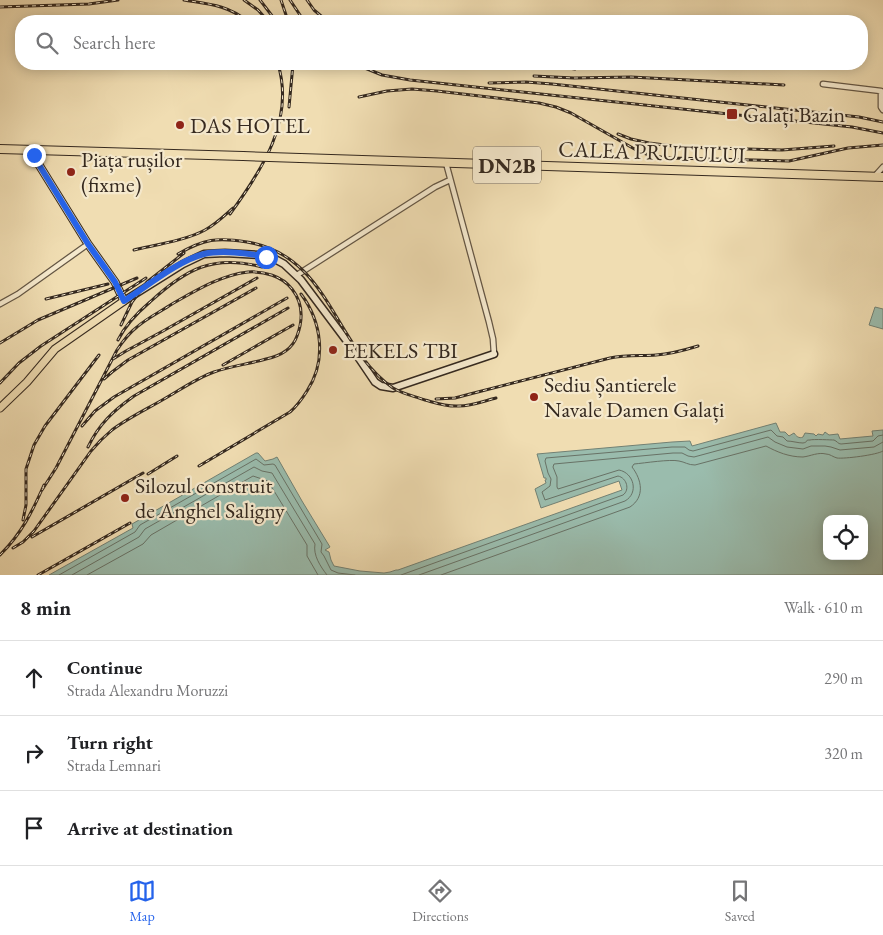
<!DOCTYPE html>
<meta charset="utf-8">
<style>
:root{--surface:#fff;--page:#f6f6f6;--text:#202124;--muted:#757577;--line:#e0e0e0;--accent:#2563eb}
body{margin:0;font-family:"EB Garamond",serif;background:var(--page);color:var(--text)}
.controls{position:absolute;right:15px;bottom:15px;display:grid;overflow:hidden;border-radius:10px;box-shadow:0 2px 12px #0003}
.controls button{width:45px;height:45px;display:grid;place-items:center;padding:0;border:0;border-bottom:1px solid var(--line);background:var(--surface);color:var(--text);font:25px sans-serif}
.stop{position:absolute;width:15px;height:15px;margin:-11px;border:4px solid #2563eb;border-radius:50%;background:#fff}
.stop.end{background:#2563eb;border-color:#fff;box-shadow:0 1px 5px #0008}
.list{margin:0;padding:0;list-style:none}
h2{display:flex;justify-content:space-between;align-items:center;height:65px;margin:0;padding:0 20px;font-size:21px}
h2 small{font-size:16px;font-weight:400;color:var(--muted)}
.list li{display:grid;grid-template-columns:32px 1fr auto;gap:15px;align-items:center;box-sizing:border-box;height:75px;padding:0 20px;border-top:1px solid var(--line)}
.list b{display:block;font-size:19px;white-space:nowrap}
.list p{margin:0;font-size:16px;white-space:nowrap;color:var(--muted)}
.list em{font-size:16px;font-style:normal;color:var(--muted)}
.icon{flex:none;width:28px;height:28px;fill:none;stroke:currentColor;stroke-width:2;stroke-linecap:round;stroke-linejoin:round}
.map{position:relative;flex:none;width:883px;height:575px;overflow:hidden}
.search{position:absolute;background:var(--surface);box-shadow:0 2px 12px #0003;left:15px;right:15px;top:15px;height:55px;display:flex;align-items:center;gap:12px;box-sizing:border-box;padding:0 18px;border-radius:20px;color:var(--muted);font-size:19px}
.sheet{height:290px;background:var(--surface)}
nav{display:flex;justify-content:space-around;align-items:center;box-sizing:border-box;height:70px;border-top:1px solid var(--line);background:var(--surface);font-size:14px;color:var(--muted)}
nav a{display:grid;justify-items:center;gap:2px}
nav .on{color:var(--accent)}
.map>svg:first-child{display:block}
.water{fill:#9abcad;stroke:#728174;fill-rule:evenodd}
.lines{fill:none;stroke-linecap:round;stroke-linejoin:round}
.shore{stroke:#687266;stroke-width:1}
.street-casing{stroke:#645644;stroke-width:7}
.secondary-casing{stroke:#35291f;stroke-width:9}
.primary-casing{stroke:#35291f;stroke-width:9}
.highway-casing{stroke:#35291f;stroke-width:10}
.street{stroke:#f5e9cd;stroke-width:4.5}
.secondary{stroke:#f5e9cd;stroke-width:6}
.primary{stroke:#f0ddb2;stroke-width:7}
.highway{stroke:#f0ddb2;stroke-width:8}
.rail-casing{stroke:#35291f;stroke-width:3}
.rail{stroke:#f5e9cd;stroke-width:1;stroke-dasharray:4;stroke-linecap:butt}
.highway-bridge-casing{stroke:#35291f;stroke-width:10;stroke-linecap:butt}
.highway-bridge{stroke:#f0ddb2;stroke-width:8}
.route{stroke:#2563eb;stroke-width:6}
.poi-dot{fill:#8f2418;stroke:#f5e9cd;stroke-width:2}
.labels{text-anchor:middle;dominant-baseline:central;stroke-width:4.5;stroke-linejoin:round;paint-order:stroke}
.shield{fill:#f5e9cd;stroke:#6f6353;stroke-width:1}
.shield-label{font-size:21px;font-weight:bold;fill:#35291f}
.poi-label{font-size:22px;fill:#35291f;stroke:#f5e9cd;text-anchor:start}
.street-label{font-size:22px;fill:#35291f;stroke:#f5e9cd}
</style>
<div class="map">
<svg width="883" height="575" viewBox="0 0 883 575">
<rect width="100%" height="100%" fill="#f0ddb2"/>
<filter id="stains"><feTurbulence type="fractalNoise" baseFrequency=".004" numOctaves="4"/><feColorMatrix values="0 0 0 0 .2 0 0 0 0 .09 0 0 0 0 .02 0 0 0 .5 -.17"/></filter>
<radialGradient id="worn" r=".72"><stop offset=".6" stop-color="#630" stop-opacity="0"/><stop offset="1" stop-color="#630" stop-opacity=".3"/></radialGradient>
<path class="water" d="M875 307 883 309V329L869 325Z
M776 423 780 432H785L789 436 794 433C796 436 799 439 803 437L805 433 814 434 816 436 818 434 823 435 825 432 829 435 838 434 840 439 873 436 872 431 883 430V575H49L133 528 132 524 256 453H258L265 461 273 459 277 457 302 501 330 547 325 550 329 552 331 560 334 566 360 571 384 573 390 572 396 570H398L622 490 619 481 541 508 535 489 546 483 545 480H546V478H544L537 454 672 442 690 441 692 446ZM827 519H864V556H827Z"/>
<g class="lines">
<path class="shore" d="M59 575 135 532 140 525 256 459 264 465 273 464 275 465 322 544 321 552 324 556 331 570 338 573 355 575
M72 575 139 537 145 529 254 467 262 471 272 473 315 544C313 555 320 566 327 575
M87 575 143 544 151 535 253 476 268 481 307 545V556L318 575
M401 575 623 495C630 490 627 478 618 476L545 500 542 492 550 486 551 479 548 473 545 461 546 458 672 447H685L689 450 693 451 771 430 777 436 783 437 787 441C792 441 798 443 803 443 809 442 804 440 810 440 813 439 832 440 834 440 837 441 838 444 841 444L873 441 878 436 883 435
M419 575 625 501C639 493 634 473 619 470L558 489 557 487V477L553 467 554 464 673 453H682L688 456 694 457 768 437 775 442 787 447 803 449 811 446H825L831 447 840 450 874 447 883 442
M441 575 630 507C645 497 642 480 632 467L634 464C645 463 670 459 679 461 685 462 688 465 695 465L766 446C777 452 789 457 803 457 811 456 818 452 826 454 830 454 833 457 837 458 844 459 877 455 883 451"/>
<g class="street-casing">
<path id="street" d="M823 84 881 91V107L883 110
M446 163 489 322 493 339 494 354
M874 177 883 167
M297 275 435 187 450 180
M0 304 18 294 88 244"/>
</g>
<g class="secondary-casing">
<path id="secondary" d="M124 301 183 264 204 254 225 253 259 255 273 258 284 264 301 280 352 348 375 382 381 386 393 388 494 354"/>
</g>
<g class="primary-casing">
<path id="primary" d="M0 408 27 382 55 349 124 301 115 282 88 244 36 160 34 155V149"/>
</g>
<g class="highway-casing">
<path id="highway" d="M0 149 243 156
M300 158 883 177"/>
</g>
<use href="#street" class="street"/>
<use href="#secondary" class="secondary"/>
<use href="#primary" class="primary"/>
<use href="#highway" class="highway"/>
<g class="rail-casing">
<path id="rail" d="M184 0C208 4 228 5 247 21
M244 0 258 10 268 21
M260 0 276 21
M281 0 288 21
M290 0 304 21
M307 0 314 10 327 21
M0 7 89 4 118 0
M355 64 382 75 410 80 852 127 883 133
M543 64 575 69
M534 76 574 78 631 77 784 85
M489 83 526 82 552 84 859 117 883 122
M359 97 387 91 412 89 437 91 539 103 556 107 571 113 638 151 652 156 670 158 789 161 848 148 883 145
M289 107 293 64
M618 134 631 139 649 143 681 147 782 150 834 146
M230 214C262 170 295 120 278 64
M134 250C155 245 187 240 205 230 216 224 224 216 233 208
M178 254C204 239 217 237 247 242 331 256 333 346 393 388 403 394 414 396 425 400 436 403 447 407 459 406 471 406 484 401 496 398
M46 299 108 284
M121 325 132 302 147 282 184 253
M118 340C126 324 137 313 150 302 186 269 213 254 262 267
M0 343 38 320 137 278
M113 359 126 351 163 331 257 278
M223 365 293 325
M104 379 112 372 128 360 256 288
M0 383 19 363 41 346 146 278
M436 399 455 398 470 394 610 358C625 355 641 356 656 355 671 354 685 350 698 346
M82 426 95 411 114 397 287 298
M88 447C99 424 113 411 134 396L288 308
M199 466 290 412C297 406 302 399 307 391 327 361 322 322 301 294
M148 474 177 456
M23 520 26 505V469L34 445 45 426 99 355
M32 537 143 473
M13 548 23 542 34 531 91 451 101 440 112 430C128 418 147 409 164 399 180 390 197 378 214 372 231 366 249 364 266 359 280 356 292 350 297 336 303 320 303 303 292 289 282 276 264 271 248 272 221 275 195 291 172 304 160 312 147 318 137 327 129 333 123 341 117 350L56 468 42 490
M0 555C22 533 32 512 44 485
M38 575 130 523"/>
</g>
<use href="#rail" class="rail"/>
<g class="highway-bridge-casing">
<path id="highway-bridge" d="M243 156 300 158"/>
</g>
<use href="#highway-bridge" class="highway-bridge"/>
</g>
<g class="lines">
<path class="route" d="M34 155 36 160 88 244 115 282 124 301C146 287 179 260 204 254 221 250 248 253 266 257"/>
</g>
<g class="poi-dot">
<rect x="726" y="108" width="12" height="12" rx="2.5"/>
<circle cx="180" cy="125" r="5"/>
<circle cx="71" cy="172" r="5"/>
<circle cx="333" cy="350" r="5"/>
<circle cx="534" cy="397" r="5"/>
<circle cx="125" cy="498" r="5"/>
</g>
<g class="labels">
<rect class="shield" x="473" y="146.5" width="68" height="37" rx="4"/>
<g class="shield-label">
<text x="507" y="165">DN2B</text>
</g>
<g class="poi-label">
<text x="743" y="114">Galați Bazin</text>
<text x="190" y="125">DAS HOTEL</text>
<text x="81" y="159">Piața rușilor<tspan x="81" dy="25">(fixme)</tspan></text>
<text x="343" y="350">EEKELS TBI</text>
<text x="544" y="384">Sediu Șantierele<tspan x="544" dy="25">Navale Damen Galați</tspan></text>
<text x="135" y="485">Silozul construit<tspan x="135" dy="25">de Anghel Saligny</tspan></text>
</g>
<g class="street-label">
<text transform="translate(652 152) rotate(2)">CALEA PRUTULUI</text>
</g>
</g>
<rect width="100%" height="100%" filter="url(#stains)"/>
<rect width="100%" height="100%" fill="url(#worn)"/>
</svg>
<div class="controls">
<button><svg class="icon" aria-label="locate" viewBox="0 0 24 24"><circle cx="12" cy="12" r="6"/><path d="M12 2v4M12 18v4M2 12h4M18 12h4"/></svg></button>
</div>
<div class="stop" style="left:266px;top:257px"></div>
<div class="stop end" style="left:34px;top:155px"></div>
<div class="search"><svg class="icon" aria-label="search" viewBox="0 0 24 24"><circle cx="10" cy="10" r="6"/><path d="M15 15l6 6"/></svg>Search here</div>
</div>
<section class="sheet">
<h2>8 min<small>Walk · 610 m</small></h2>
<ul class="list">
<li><svg class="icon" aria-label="ahead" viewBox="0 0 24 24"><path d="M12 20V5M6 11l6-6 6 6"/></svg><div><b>Continue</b><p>Strada Alexandru Moruzzi</p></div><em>290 m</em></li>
<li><svg class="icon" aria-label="right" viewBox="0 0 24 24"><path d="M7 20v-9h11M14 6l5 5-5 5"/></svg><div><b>Turn right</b><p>Strada Lemnari</p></div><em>320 m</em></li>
<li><svg class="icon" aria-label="arrive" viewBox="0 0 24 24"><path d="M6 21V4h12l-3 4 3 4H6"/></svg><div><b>Arrive at destination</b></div></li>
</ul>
</section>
<nav>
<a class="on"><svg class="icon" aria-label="map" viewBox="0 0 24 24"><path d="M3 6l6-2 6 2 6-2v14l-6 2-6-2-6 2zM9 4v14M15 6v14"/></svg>Map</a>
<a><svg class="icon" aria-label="directions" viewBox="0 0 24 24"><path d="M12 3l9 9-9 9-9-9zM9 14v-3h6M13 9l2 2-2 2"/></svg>Directions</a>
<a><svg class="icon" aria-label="saved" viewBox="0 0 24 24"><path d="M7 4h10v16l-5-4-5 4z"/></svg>Saved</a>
</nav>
